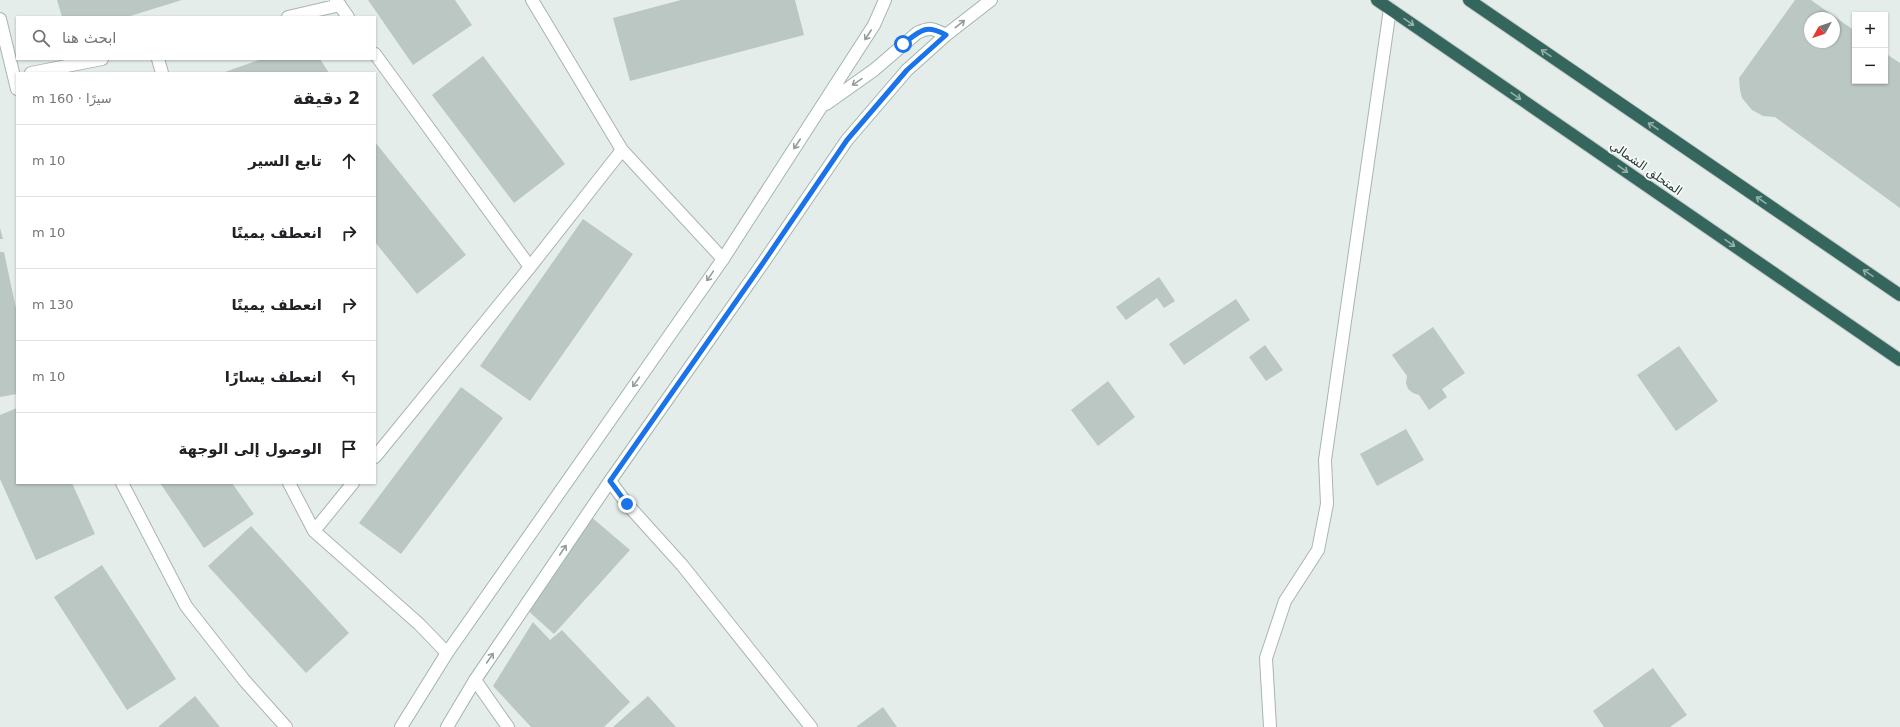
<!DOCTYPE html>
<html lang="ar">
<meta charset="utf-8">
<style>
:root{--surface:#fff;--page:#f2f2f2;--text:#202124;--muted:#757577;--line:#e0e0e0}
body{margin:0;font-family:"DejaVu Sans","Noto Sans Arabic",sans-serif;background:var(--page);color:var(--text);direction:rtl}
.controls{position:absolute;right:12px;top:12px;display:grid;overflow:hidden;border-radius:0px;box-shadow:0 1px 3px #0004}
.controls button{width:36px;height:36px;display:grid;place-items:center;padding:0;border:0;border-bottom:1px solid var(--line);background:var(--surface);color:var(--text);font:20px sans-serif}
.compass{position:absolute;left:1804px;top:12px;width:36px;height:36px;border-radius:50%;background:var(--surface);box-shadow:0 1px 3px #0004;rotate:230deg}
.stop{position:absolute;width:12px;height:12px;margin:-9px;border:3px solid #1a73e8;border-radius:50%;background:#fff}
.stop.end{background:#1a73e8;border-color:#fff;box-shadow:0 1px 4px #0008}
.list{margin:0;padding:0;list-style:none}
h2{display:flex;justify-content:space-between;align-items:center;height:52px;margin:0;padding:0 16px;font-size:17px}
h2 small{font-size:13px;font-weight:400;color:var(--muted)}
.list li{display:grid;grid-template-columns:26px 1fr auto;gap:12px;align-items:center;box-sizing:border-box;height:72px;padding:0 16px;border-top:1px solid var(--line)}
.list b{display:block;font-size:15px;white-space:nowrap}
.list em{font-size:13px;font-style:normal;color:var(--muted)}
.icon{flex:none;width:22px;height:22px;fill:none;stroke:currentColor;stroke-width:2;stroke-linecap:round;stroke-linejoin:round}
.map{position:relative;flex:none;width:1900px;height:727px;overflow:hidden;direction:ltr}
.search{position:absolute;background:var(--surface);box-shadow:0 1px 3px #0004;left:16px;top:16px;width:360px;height:44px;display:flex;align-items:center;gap:10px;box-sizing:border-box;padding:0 14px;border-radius:0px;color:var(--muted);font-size:15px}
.panel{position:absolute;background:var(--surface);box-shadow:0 1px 3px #0004;left:16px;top:72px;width:360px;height:412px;border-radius:0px;direction:rtl}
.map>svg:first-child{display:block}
.building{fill:#bbc7c3;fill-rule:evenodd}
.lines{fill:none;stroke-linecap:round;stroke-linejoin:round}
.street-casing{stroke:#a8b5b1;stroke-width:14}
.secondary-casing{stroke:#a2b4ae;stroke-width:14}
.highway-casing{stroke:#c2c9c7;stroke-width:14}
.street{stroke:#fff;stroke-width:12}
.secondary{stroke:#fff;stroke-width:12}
.highway{stroke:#35665d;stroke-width:12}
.oneway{stroke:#96b0aa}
.oneway2{stroke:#929e9b}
.route{stroke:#1a73e8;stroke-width:5}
.labels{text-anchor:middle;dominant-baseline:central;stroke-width:3.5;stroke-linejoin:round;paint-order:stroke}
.street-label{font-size:12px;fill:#263d37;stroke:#f6f9f8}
</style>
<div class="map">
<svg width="1900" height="727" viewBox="0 0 1900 727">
<rect width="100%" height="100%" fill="#e5edea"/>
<path class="building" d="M57 0H182L127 17H62Z
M368 0H455L472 25 413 65Z
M681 0H795L804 35 630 81 613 18Z
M1795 0H1811L1855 31V81H1885V53L1900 63V208L1775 117 1763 116 1752 110 1742 98 1740 90 1739 78ZM1810 18H1834V42H1810Z
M483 56 565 164 514 203 432 95Z
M262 59H320L329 73H222Z
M375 142 466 255 417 294 375 242Z
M583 219 633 254 530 401 480 366Z
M0 228 3 239H0Z
M0 252H4L17 313V394L0 397Z
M1159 277 1175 301 1164 308 1157 298 1126 320 1116 307Z
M1236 299 1250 320 1184 365 1169 344Z
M1433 327 1465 373 1442 389 1447 397 1429 410 1419 395 1413 393 1408 389 1406 383 1407 376 1392 355Z
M1265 345 1283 370 1266 381 1249 357Z
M1679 346 1718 401 1676 431 1637 375Z
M1108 381 1135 417 1098 446 1071 410Z
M461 387 503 418 401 554 359 523Z
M17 408V483H72L95 534 36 560 0 479V415Z
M1406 429 1424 460 1377 486 1360 454Z
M160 483H232L254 514 204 548Z
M590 516 630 550 554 634 525 608Z
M251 526 349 633 306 673 208 566Z
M102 565 176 679 127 710 54 597Z
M533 622 550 640 562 630 630 702 604 727H531L493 686Z
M1653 668 1687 715 1670 727H1604L1593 711Z
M195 696 220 727H158Z
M648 696 676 727H613Z
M883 707 897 727H856Z"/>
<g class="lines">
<g class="street-casing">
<path id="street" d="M336 0 348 17
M532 0 622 150 723 259
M288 17 340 5
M0 19 17 89
M375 54 530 267
M158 59 162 73
M31 73 102 59
M375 457 530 267 622 150
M610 481 627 504 682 565 811 727
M122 483 186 606 244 680 286 727
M289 483 314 531 419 624 447 653
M314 531 353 483
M475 680 508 727
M1270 727 1266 658 1285 601 1318 550 1327 504 1325 460 1390 9"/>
</g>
<g class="secondary-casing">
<path id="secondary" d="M826 104 874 70 917 33C930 27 933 28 946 35
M401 727 447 653 723 259 874 25 885 0
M447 727 475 680 610 481 763 263 847 140 907 70 946 35 991 0"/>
</g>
<g class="highway-casing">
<path id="highway" d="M1377 0 1900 360
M1469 0 1900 295"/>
</g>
<use href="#street" class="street"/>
<use href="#secondary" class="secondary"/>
<use href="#highway" class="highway"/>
</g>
<defs><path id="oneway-shaft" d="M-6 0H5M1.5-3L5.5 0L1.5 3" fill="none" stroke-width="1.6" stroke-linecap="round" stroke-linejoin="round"/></defs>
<g class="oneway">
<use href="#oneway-shaft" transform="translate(1409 22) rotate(35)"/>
<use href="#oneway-shaft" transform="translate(1546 53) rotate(-146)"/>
<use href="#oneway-shaft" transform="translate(1516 96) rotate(35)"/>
<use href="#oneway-shaft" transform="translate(1653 126) rotate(-146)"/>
<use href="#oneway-shaft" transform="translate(1623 169) rotate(35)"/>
<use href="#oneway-shaft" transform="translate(1761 200) rotate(-146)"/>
<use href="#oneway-shaft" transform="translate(1730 243) rotate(35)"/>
<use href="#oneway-shaft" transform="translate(1868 273) rotate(-146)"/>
</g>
<g class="oneway2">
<use href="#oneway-shaft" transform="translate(960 24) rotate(-38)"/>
<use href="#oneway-shaft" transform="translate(868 35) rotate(123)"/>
<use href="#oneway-shaft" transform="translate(857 82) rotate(146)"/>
<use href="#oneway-shaft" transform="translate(797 144) rotate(123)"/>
<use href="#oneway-shaft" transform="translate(710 276) rotate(125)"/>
<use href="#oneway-shaft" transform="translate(636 382) rotate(125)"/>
<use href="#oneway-shaft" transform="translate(563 550) rotate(-56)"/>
<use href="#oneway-shaft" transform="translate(490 658) rotate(-56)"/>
</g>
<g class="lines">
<path class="route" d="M627 504 610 481 763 263 847 140 907 70 946 35C925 24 921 30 903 44"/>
</g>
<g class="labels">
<g class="street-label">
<text transform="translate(1646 168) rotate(35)">المتحلق الشمالي</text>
</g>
</g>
</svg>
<div class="controls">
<button>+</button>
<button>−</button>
</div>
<svg class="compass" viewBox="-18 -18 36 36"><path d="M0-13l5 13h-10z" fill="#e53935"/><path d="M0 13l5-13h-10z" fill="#757577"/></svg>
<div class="stop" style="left:903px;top:44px"></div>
<div class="stop end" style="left:627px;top:504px"></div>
<div class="search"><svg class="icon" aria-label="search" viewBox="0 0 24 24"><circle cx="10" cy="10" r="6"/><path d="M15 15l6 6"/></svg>ابحث هنا</div>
<section class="panel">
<h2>2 دقيقة<small>سيرًا · 160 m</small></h2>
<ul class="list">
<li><svg class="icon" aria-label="ahead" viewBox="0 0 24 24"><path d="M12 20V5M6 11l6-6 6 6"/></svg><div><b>تابع السير</b></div><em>10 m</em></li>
<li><svg class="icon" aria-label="right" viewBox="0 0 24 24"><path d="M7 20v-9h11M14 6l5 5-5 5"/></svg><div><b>انعطف يمينًا</b></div><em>10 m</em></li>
<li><svg class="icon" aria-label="right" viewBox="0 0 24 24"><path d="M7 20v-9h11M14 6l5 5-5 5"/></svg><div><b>انعطف يمينًا</b></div><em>130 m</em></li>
<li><svg class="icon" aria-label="left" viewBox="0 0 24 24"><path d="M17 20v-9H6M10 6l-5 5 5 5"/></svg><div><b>انعطف يسارًا</b></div><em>10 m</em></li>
<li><svg class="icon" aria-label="arrive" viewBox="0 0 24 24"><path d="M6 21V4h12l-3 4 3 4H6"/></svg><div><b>الوصول إلى الوجهة</b></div></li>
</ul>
</section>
</div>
